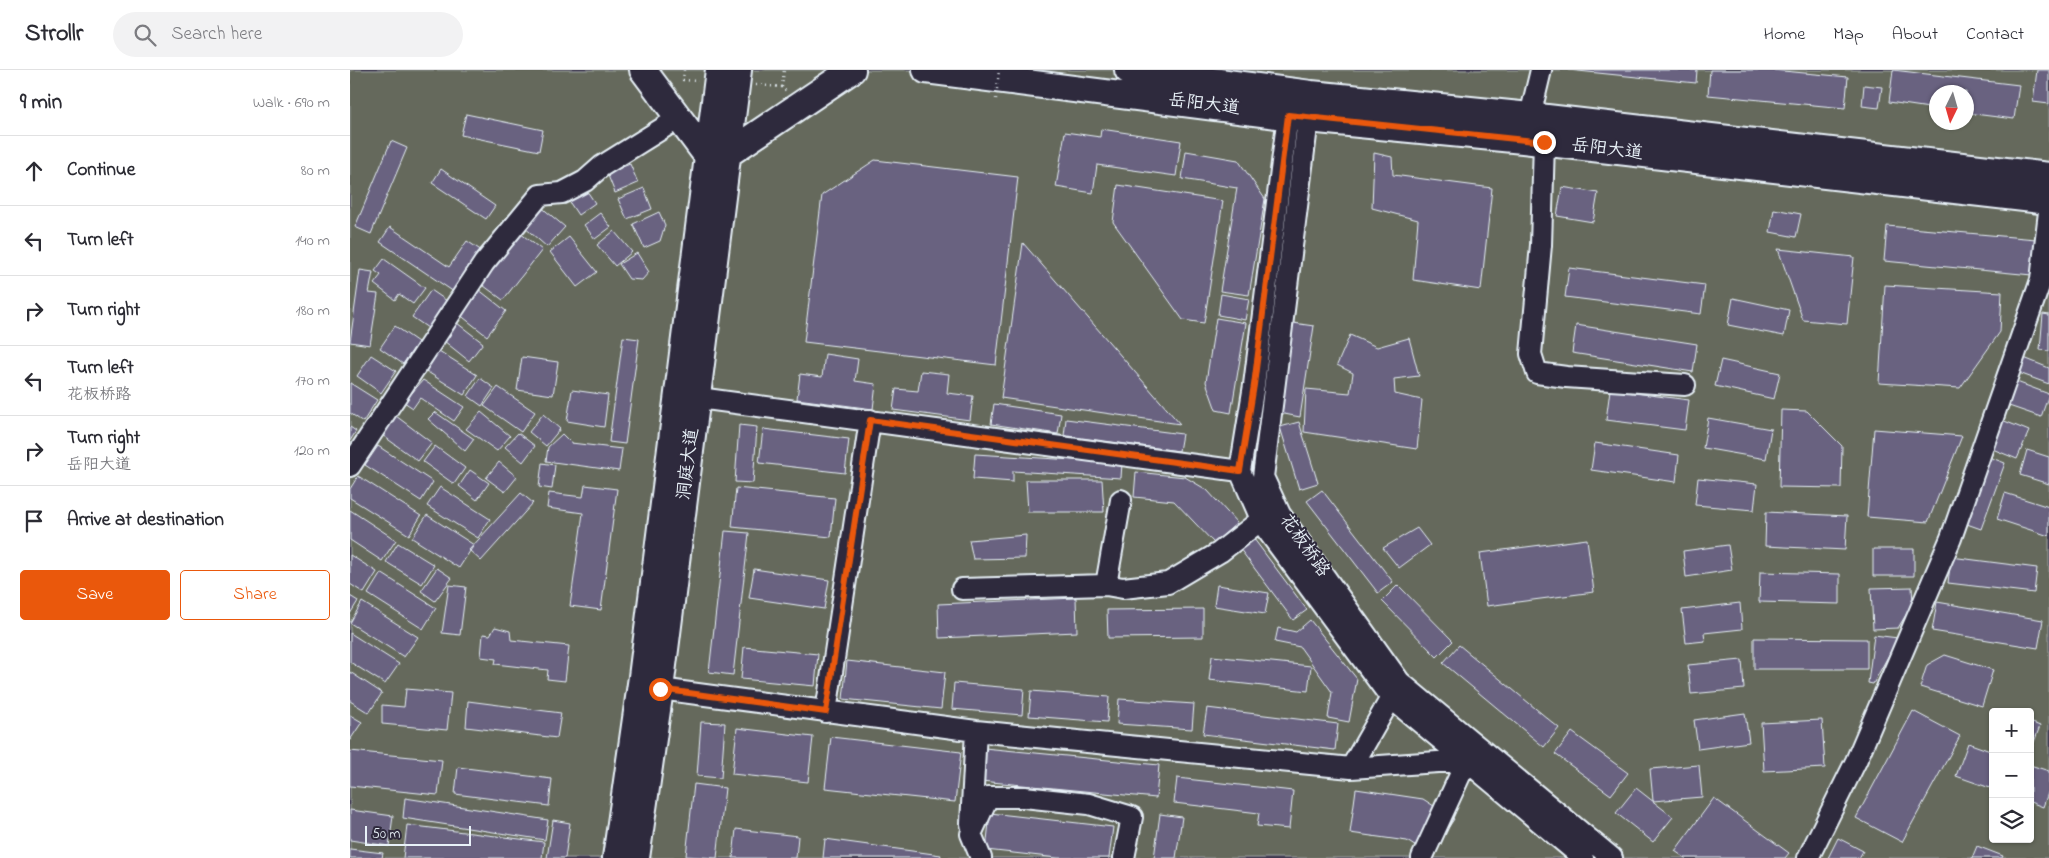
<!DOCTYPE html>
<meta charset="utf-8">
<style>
:root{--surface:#fff;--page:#f2f2f3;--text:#2b2b33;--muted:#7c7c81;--line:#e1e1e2;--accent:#ea580c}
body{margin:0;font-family:"Indie Flower","LXGW WenKai TC",sans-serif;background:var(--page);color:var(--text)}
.controls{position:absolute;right:15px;bottom:15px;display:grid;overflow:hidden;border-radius:5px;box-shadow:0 1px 4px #0004}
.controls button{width:45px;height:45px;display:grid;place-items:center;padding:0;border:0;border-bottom:1px solid var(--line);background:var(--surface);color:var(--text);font:25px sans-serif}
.compass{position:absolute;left:1579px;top:15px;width:45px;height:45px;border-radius:50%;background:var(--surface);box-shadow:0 1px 4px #0004;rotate:185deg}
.scale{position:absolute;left:15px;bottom:12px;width:106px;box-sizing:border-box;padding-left:5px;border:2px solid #e8f1f8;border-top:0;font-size:14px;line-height:18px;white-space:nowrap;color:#e8f1f8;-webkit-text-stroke:4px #2f2a3d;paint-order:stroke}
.stop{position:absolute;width:15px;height:15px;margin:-11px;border:4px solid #ea580c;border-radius:50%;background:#fff}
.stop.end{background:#ea580c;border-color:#fff;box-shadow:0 1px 5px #0008}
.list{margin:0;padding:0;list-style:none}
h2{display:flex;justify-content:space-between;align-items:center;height:65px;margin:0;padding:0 20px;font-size:21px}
h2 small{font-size:16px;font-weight:400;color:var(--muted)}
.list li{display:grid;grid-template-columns:32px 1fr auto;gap:15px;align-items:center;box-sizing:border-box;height:70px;padding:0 20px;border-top:1px solid var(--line)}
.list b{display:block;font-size:19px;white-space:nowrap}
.list p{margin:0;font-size:16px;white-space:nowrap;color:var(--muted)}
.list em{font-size:16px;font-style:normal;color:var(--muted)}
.actions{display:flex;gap:10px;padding:15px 20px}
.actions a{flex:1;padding:11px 0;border:1px solid var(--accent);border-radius:5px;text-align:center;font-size:18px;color:var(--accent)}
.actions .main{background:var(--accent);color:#fff}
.icon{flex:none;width:28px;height:28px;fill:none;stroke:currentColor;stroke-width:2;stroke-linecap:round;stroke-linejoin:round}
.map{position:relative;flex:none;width:1699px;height:788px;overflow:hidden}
header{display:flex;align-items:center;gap:30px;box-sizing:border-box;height:70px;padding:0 25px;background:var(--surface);border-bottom:1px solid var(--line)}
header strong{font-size:24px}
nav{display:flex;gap:28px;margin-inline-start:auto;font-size:18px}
.search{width:350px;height:45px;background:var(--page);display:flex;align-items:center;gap:12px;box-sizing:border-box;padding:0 18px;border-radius:28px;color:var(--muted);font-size:19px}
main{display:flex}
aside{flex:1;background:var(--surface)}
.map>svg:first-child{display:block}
.green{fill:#65695b;stroke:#a6adaa;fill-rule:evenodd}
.building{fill:#696280;stroke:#e8f1f8}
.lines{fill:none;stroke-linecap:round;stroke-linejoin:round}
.minor-casing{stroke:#e8f1f8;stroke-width:24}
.major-casing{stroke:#e8f1f8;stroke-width:30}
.path{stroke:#e8f1f8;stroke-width:2.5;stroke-dasharray:1 4;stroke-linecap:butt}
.minor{stroke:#2f2a3d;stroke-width:20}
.major{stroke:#2f2a3d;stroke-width:26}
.path-bridge{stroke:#e8f1f8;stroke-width:2.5;stroke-dasharray:1 4;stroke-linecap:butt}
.route{stroke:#ea580c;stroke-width:6}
.labels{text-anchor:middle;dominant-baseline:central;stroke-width:4;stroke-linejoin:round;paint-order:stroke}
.street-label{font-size:18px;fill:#e8f1f8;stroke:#2f2a3d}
</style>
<header>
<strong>Strollr</strong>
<div class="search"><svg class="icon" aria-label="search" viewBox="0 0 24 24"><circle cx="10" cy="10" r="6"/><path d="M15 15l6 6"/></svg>Search here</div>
<nav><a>Home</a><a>Map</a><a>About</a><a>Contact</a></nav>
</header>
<main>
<aside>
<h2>9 min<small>Walk · 690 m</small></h2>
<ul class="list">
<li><svg class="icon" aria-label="ahead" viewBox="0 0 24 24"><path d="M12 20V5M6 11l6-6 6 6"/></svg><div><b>Continue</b></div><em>80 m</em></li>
<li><svg class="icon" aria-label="left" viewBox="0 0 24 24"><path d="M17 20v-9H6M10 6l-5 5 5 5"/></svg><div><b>Turn left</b></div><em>140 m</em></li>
<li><svg class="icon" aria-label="right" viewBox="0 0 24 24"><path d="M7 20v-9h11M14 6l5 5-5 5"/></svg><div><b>Turn right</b></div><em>180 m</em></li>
<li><svg class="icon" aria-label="left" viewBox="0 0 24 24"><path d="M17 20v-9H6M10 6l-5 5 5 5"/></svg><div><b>Turn left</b><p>花板桥路</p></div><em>170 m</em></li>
<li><svg class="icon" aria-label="right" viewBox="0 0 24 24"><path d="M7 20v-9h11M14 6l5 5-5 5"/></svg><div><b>Turn right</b><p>岳阳大道</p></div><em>120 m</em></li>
<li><svg class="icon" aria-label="arrive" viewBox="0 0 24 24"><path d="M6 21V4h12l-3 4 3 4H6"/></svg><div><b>Arrive at destination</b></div></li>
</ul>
<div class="actions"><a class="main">Save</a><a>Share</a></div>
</aside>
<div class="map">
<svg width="1699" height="788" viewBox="0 0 1699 788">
<rect width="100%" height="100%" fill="#403b51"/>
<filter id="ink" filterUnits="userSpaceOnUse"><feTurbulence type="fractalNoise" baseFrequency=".02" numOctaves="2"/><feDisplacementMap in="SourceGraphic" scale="10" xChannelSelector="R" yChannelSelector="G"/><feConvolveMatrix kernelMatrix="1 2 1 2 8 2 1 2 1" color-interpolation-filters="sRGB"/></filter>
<g filter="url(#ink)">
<path class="green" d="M0 0H1699V788H0ZM1586 22H1616V52H1586ZM1643 642H1680V769H1643Z"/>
<path class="building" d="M1218 0H1347L1346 13Z
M1360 0H1422L1498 7 1495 38 1358 25Z
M1543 0 1669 15 1664 49 1616 43V22H1586V39L1539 32Z
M1687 0H1699V34L1683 32Z
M1514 15 1532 17 1529 38 1512 36Z
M116 44 193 60 189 81 111 65Z
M751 59 831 71 826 106 747 95 743 123 706 117 715 62 750 67Z
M41 71 57 78 21 164 5 157Z
M836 81 888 90 915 129 899 225 870 221 887 118 832 109Z
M1024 83 1042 87 1043 105 1142 118 1131 220 1063 210 1068 150 1022 138Z
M525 90 668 107 646 295 454 272 472 125Z
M280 94 288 113 265 123 257 103Z
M91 99 145 136 136 149 82 113Z
M768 115 873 131 854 253 833 250 763 152Z
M1212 117 1248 123 1243 152 1207 146Z
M235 118 245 133 228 145 218 130Z
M294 118 302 139 277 149 268 129Z
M190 136 215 157 197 177 173 156Z
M1424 139 1451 144 1446 167 1420 162Z
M309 142 315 155 310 171 294 178 283 154Z
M250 143 261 157 245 169 234 155Z
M1537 156 1686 169 1682 205 1534 191Z
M40 157 99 197 117 171 132 181 104 222 30 172Z
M264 161 282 182 265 196 247 175Z
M170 163 192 180 153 230 130 213Z
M219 167 247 202 227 217 200 182Z
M673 173 830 354 651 328Z
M1428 179 1504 187 1497 254 1453 250Z
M287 183 299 202 292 210 279 209 269 194Z
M34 189 75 218 63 234 49 224 45 230 24 214 31 205 25 201Z
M1219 198 1355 215 1351 244 1215 227Z
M10 200 23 202 19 223 28 224 20 275 0 272Z
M1535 215 1652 222 1650 262 1610 318 1529 313Z
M128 219 156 241 137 266 109 244Z
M81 220 97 231 78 258 62 247Z
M871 224 899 229 895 250 868 245Z
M1383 228 1439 240 1434 266 1378 255Z
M1693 244 1699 245V281L1690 280Z
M866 248 896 253 881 343 866 340 856 312Z
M107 253 133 273 119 291 94 271Z
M943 253 964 256 950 347 929 343Z
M1226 255 1347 274 1343 302 1222 283Z
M45 256 68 272 53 294 30 278Z
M1000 265 1027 277 1059 268 1069 306 1044 309 1045 324 1072 330 1067 379 954 362 956 319 1000 323 1003 303 987 295Z
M273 267 289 269 275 374 259 372Z
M89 281 127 305 114 325 76 301Z
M475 284 508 289 505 311 526 314 523 339 447 329 450 304 472 307Z
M21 285 46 301 31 323 7 306Z
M172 287 208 292 203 325 167 320Z
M1674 288 1699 298V314L1669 303Z
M1371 290 1430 303 1424 329 1365 316Z
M571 301 599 304 597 323 623 326 620 350 543 340 546 319 568 321Z
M130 308 144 318 132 336 118 326Z
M73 310 114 337 104 351 70 328 63 338 54 332Z
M1664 311 1699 324 1691 347 1656 335Z
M0 313 27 330 13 352 0 343Z
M148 317 185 342 171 362 134 336Z
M222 320 258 325 254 357 217 351Z
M1260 320 1339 330 1335 360 1256 350Z
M644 334 711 344 708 364 641 354Z
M1431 340 1457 341 1492 376 1491 418 1429 417Z
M85 342 124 369 115 381 78 349Z
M131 342 160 366 147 381 116 359Z
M193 344 210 359 196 376 179 362Z
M46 346 82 373 68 391 32 365Z
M1358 348 1421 359 1416 389 1353 378Z
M716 349 832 364 829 381 714 366Z
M1652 350 1679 361 1667 389 1640 378Z
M949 352 968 413 949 419 930 357Z
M389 355 407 357 403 413 385 412Z
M0 357 6 361 0 371Z
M413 359 499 369 495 403 409 393Z
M1524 359 1612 366 1578 452 1517 447Z
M168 363 185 376 173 392 155 377Z
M212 364 221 373 272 379 269 401 196 391 198 377Z
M1245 373 1329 385 1326 412 1241 400Z
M28 376 83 412 71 431 15 395Z
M85 376 115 398 104 414 73 392Z
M1677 380 1699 387V414L1670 405Z
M625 384 772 393 771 408 663 401V412L623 409Z
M1639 387 1655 393 1631 459 1614 453Z
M149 392 167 407 155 422 136 408Z
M192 393 205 395 202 419 189 417Z
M120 400 139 413 127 430 109 416Z
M786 402 835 407 857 420 887 453 864 473 824 431 784 427Z
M8 406 71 446 59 465 0 428V419Z
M1348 408 1407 414 1404 440 1345 435Z
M676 410H752L754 442H678Z
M235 415 267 419 251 540 220 536 233 443 197 438 199 423 233 427Z
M90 417 140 449 128 468 77 436Z
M386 418 485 428 481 467 382 457Z
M972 420 1043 512 1028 523 957 431Z
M171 423 183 433 131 491 119 480Z
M1655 423 1699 437V466L1647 449Z
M0 440 46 470 32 491 0 470Z
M1416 442 1497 446 1495 480 1415 476Z
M77 445 124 475 109 498 62 468Z
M1067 458 1080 475 1049 498 1033 478Z
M375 461 399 463 383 605 359 602Z
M676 465 675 488 623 489 619 470Z
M904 469 957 540 943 550 890 479Z
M1237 469 1244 522 1137 536 1130 483Z
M48 473 84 495 72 514 36 492Z
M1378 475 1382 500 1336 507 1333 481Z
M1523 479H1564V506H1523Z
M0 485 27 502 14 523 0 514Z
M1601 487 1687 498 1684 523 1598 513Z
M87 498 102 508 85 531 71 521Z
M404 499 479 510 474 539 399 528Z
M1410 502 1490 504V534L1409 532Z
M31 503 86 538 73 559 18 524Z
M99 515 116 517 110 565 92 563Z
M867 515 919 523 915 544 864 536Z
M1048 515 1103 571 1087 587 1032 531Z
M1562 517 1563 533 1548 558 1523 559 1521 518Z
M0 526 8 531 0 544Z
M726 528 727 562 589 568 588 534Z
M12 532 68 567 54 587 0 553Z
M1587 532 1693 550 1688 578 1582 561Z
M1390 533 1392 559 1354 563 1355 571 1336 573 1332 540Z
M853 539V567L758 568 757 540Z
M960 550 1007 609 999 652 978 648 982 622 950 577 925 572 928 558 946 562Z
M145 557 160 561 161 570 219 576 215 611 197 609 198 600 145 594 146 589 131 587 133 564 140 565Z
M0 563 49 594 35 614 0 592Z
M1524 565 1548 568 1523 614 1518 613Z
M1404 568 1517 569V599H1404Z
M1109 575 1209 658 1194 677 1093 593Z
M394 577 468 584 465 616 391 609Z
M1595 585 1643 600 1632 636 1570 617 1577 595Z
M862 586 961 596 958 621 859 610Z
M1392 590 1394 619 1341 624 1338 595Z
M497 591 595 602 591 639 493 629Z
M0 602 32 623 19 643 0 631Z
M604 613 674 619 672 645 602 639Z
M56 619 101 623 97 660 32 654V635L54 637Z
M681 621 759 627 757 652 679 646Z
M769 629 844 634 842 659 767 654Z
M118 631 211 643 207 668 116 657Z
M857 638 988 654 985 680 853 664Z
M1563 641 1610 666 1552 772 1506 748Z
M1395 643 1399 672 1348 679 1344 650Z
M0 645 12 652 0 670Z
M1472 650 1475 698 1414 701 1411 653Z
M351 652 375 653 371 708 347 706Z
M1680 652 1690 656 1680 683Z
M387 658 463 667 458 712 382 704Z
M1222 662 1278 703 1261 725 1205 684Z
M481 667 611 682 605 732 475 718Z
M1618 673 1643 682V719L1606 706Z
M634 678 809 695 806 728 631 711Z
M0 681 92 690 88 725 0 716Z
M1349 695 1352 727 1303 731 1300 699Z
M1680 695 1699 701V720L1693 737 1680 732Z
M108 697 202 709 199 736 105 724Z
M827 708 943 721 939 759 907 756 909 743 824 733Z
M344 714 375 718 367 788 336 786Z
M1286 718 1323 747 1303 772 1266 743Z
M1006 719 1073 729 1104 749 1080 786 1057 771 1000 763Z
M55 728 198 750 195 770 53 748Z
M1364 728 1439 783 1435 788H1335L1325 781Z
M0 740 43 746 39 776 0 770Z
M640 743 763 757 759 788H708L636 780Z
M810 744 832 747 826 788H804Z
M203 750 220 753 215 788H197Z
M57 755 194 772 192 788H53Z
M386 759 448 766 446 788H383Z
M1488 768 1513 781 1509 788H1478Z
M475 769 591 785 590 788H473Z
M1627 776 1653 786 1652 788H1622Z
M0 779 33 783 32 788H0Z"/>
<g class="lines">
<g class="minor-casing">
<path id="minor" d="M938 45 904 315 890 401 914 456 1041 628 1233 788
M1180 46 1191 0
M958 49 913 407 930 444 1050 612 1262 788
M1194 72 1191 175 1181 284 1187 303 1216 307 1335 315
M334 326 890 401
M0 396 134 193 190 125 212 123 235 111 252 96 329 48
M756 515 771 430
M612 519 756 515 773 518 818 513 870 482 911 450
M310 619 626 661 1001 698 1117 690 1072 788
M476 642 520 350
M1001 698 1041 628
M621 754 626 661
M631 788 621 764 638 727H674L739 734 782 747 774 788
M1458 788 1506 691 1601 468 1691 210 1699 142"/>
</g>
<g class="major-casing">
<path id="major" d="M293 0 358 87
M576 0 958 49 1173 70 1699 131
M778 0 961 24 1180 46 1699 106
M379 83 502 0
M266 788 292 607 369 0
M286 788 310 619 388 0"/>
</g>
<path class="path" d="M334 0 333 10 348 11
M406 15 432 17 436 21
M432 17 434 0"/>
<use href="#minor" class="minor"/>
<use href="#major" class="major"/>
<path class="path-bridge" d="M646 29 649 0"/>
</g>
</g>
<g class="lines" filter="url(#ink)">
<path class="route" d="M310 619 476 642 520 350 890 401 904 315 938 45 1194 72"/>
</g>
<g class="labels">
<g class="street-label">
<text transform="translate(854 35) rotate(7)">岳阳大道</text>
<text transform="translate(1257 80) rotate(7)">岳阳大道</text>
<text transform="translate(339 394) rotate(-83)">洞庭大道</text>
<text transform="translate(954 476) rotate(55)">花板桥路</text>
</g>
</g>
</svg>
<div class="controls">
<button>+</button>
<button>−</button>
<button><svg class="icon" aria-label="layers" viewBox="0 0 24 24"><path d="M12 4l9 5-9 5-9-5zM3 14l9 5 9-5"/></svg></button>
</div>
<svg class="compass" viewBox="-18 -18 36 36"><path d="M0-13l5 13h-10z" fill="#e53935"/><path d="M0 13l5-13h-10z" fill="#7c7c81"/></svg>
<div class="scale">50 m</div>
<div class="stop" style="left:310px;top:619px"></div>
<div class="stop end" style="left:1194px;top:72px"></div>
</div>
</main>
